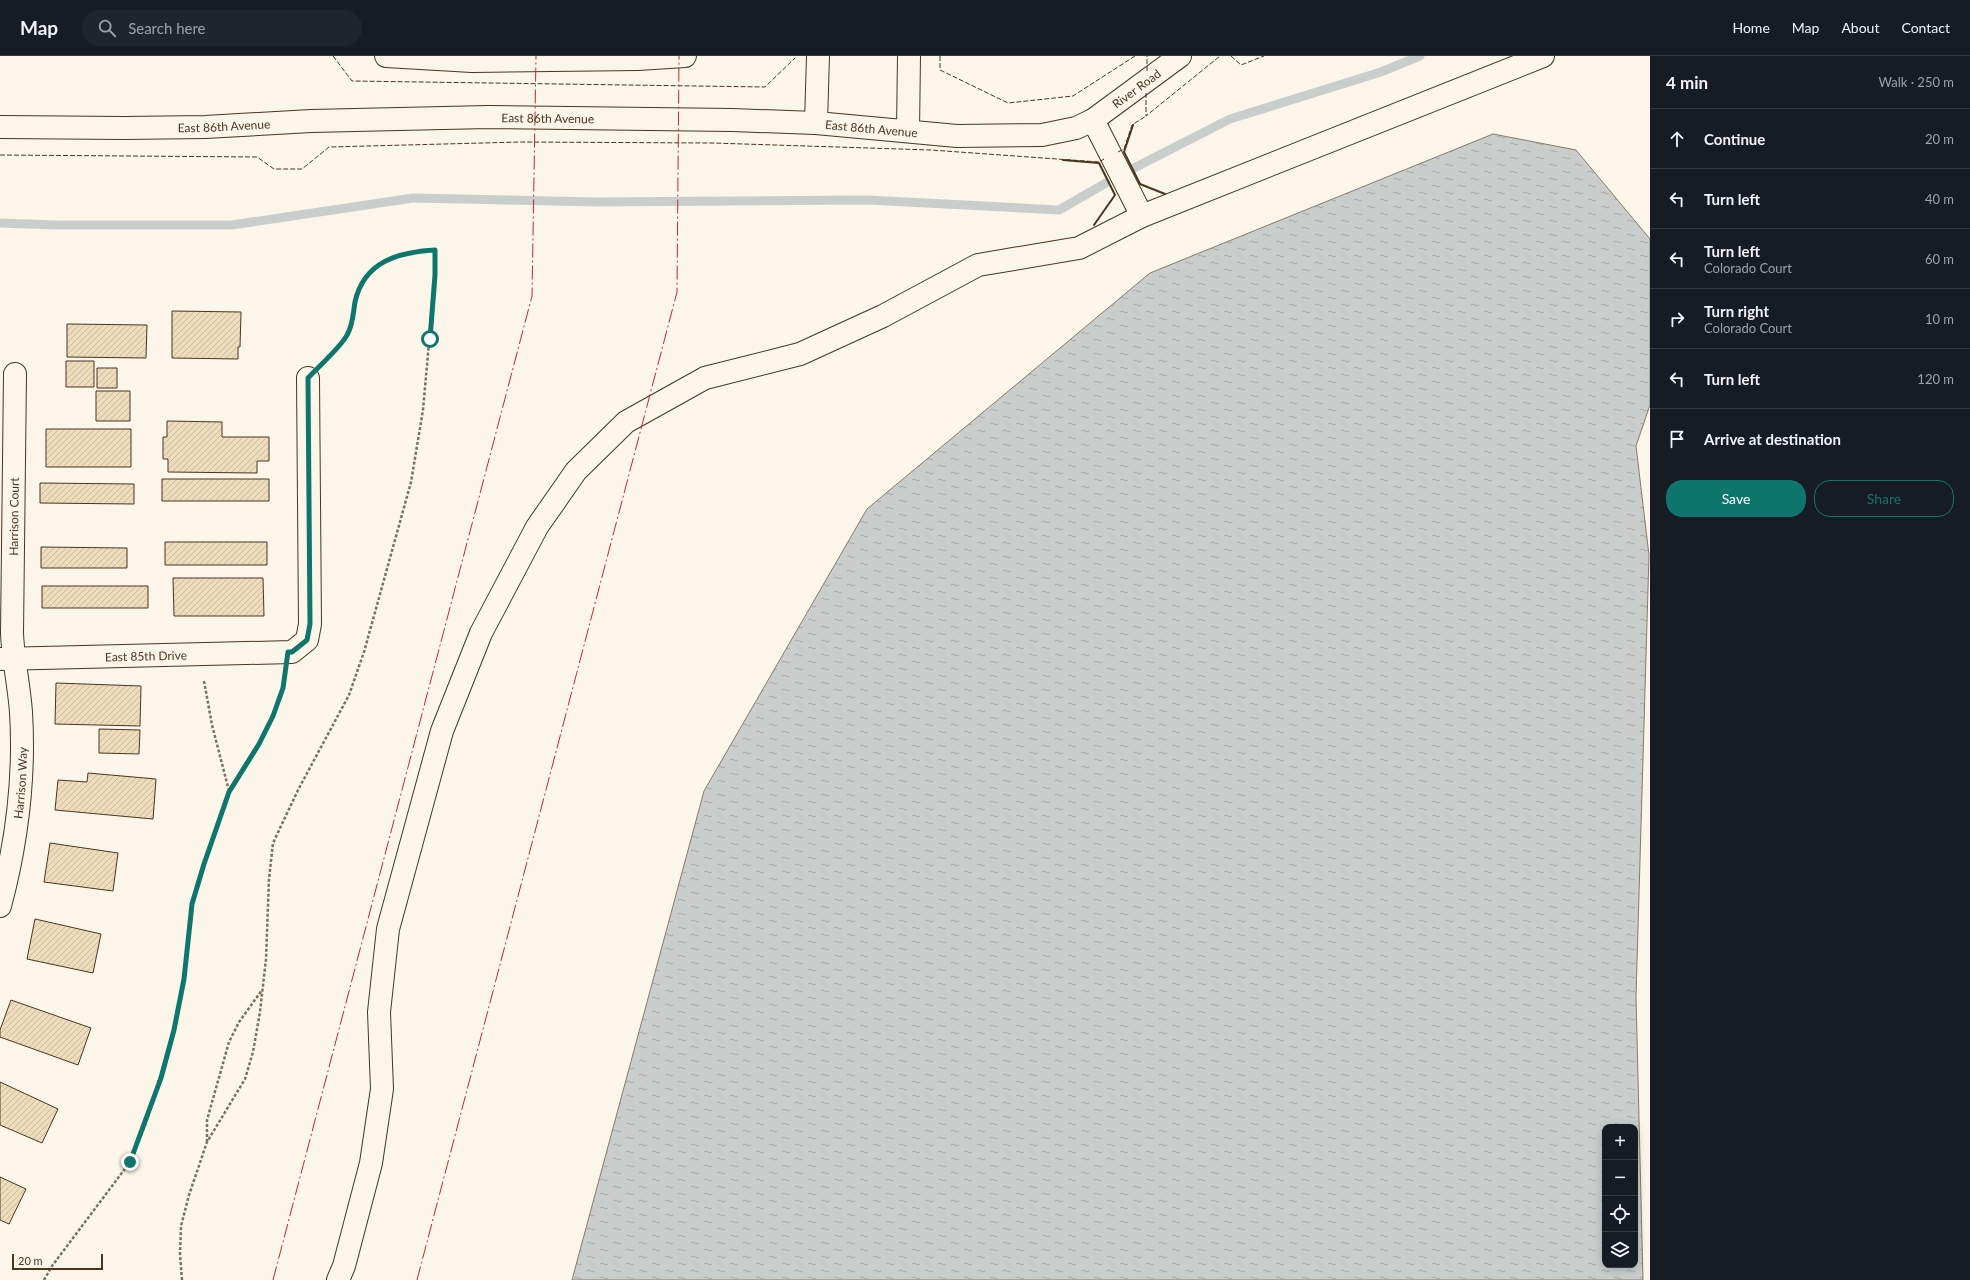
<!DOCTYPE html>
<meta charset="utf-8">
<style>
:root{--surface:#171b24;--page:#20242c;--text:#f1f3f6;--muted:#9ea1a6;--line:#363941;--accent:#0f766e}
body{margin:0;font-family:Lato,sans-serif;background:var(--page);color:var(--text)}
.controls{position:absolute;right:12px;bottom:12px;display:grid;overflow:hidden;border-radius:8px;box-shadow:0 2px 10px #0003}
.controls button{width:36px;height:36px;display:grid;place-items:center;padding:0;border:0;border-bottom:1px solid var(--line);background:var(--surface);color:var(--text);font:20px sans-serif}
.scale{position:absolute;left:12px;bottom:10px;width:91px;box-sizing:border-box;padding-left:4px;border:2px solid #4a3520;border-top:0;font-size:11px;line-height:14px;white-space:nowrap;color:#4a3520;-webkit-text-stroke:3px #fbf6e9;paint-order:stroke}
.stop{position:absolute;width:12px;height:12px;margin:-9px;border:3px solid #0f766e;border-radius:50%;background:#fff}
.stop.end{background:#0f766e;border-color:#fff;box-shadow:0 1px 4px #0008}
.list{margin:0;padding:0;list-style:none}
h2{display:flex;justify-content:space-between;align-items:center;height:52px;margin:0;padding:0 16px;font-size:17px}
h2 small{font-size:13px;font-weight:400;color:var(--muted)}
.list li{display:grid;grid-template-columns:26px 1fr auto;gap:12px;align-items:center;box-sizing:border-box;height:60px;padding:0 16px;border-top:1px solid var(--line)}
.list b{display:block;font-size:15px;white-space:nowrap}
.list p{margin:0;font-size:13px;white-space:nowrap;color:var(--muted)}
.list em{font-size:13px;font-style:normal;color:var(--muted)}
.actions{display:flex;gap:8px;padding:12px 16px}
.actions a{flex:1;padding:9px 0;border:1px solid var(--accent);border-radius:16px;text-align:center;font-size:14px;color:var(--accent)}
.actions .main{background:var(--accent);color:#fff}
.icon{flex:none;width:22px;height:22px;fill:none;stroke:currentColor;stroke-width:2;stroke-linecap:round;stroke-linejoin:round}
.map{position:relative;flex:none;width:1650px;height:1224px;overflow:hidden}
header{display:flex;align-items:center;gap:24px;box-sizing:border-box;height:56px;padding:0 20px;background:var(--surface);border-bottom:1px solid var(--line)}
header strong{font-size:19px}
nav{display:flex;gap:22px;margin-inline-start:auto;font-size:14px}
.search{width:280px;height:36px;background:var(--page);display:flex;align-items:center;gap:10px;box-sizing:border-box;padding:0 14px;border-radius:22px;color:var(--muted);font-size:15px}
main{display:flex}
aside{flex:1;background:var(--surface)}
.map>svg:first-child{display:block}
.water{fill:url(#water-ripples);stroke:#887966;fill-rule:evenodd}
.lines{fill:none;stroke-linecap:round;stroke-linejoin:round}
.stream{stroke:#c9cecd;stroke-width:9}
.building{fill:url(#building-hatch);stroke:#4a3520}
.minor-casing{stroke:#4a3520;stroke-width:24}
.path{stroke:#7f6f5c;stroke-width:2.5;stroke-dasharray:3 2;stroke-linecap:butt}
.minor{stroke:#fbf6e9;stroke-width:22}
.fence{stroke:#4a3520;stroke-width:1;stroke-dasharray:5 2;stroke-linecap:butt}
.wall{stroke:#4a3520;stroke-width:2}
.power{stroke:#c62828;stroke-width:1;stroke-dasharray:14 3 2 3;stroke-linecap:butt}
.route{stroke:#0f766e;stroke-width:5}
.labels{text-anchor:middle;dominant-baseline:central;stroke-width:3;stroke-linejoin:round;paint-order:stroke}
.street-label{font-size:12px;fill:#4a3520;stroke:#fbf6e9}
</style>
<header>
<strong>Map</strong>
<div class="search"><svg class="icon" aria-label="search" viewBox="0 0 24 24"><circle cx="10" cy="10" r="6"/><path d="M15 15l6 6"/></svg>Search here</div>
<nav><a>Home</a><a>Map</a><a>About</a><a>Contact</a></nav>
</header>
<main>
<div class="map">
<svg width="1650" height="1224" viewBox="0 0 1650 1224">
<defs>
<pattern id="water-ripples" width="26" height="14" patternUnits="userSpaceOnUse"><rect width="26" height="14" fill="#c9cecd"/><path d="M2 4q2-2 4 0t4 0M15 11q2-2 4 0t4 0" fill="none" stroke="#a5a8a6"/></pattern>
<pattern id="building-hatch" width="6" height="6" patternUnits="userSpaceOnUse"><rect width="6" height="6" fill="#ecdcbc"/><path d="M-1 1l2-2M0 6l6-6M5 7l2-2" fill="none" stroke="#ccbda1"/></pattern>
</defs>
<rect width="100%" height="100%" fill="#fbf6e9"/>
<path class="water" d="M1493 78 1576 94 1650 183V349L1636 390 1649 499 1636 940 1643 1224H572L704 735 867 453 1150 217ZM1605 1071H1635V1209H1605Z"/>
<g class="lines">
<path class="stream" d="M1134 112 1230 63 1381 16 1420 0
M0 167 56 169H232L413 142 597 146 868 144 1059 154 1106 127"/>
</g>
<path class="building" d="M172 255 241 256 240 291H238V303L172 302Z
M67 268 147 269 146 302 67 301Z
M66 305H94V331H66Z
M97 312H117V332H97Z
M96 335H130V365H96Z
M167 365 222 366V381H269V405H257V417L168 416V403H163V381H167Z
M46 373H131V411H46Z
M162 423H269V445H162Z
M40 427 134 428V448L40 447Z
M165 486H267V509H165Z
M41 491 127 492V512H41Z
M173 522H263L264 560H174Z
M42 530H148V552H42Z
M56 627 141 630 140 670 55 668Z
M99 673 140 674 139 698 99 697Z
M88 717 156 723 153 763 55 754 58 724 87 726Z
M50 787 118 797 113 835 44 826Z
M35 863 101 878 93 917 27 903Z
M11 944 91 972 78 1009 0 981V974Z
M0 1026 58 1053 42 1087 0 1069Z
M0 1121 26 1133 9 1168 0 1164Z"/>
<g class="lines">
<g class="minor-casing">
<g id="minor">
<path d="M386 0 472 5 638 3 685 0"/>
<path d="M1093 64 1142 160"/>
<path d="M816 67 818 0"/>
<path id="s1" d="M0 71 124 72 205 71 311 65 488 61 732 64 816 67 957 80 1042 79 1076 72 1093 64 1180 0"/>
<path d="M908 75 909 0"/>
<path id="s2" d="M0 603 292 596 307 584 310 568 308 322"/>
<path id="s3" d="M0 850C17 786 25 721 21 656 19 629 13 603 12 577L15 318"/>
<path d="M338 1224 344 1210 371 1107 382 1033 379 956 388 873 442 675 481 577 537 471 576 415 626 366 705 322 800 298 883 260 978 209 1079 192 1142 160 1543 0"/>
</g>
</g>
<path class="path" d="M204 625 212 669 229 735
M207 1086V1064L229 986 239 966 262 934
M44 1224 52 1210 130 1106 146 1067 174 974 184 923 192 848 204 808 229 736 259 688 273 660 283 632 284 623
M182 1224 180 1198 181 1170 189 1139 207 1086 245 1023 253 996 260 956 266 903 269 823 273 787 298 734 349 639 364 596 411 426 423 354 435 219V194C399 196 364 205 355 247 353 258 353 269 347 279 343 288 333 295 326 302"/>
<use href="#minor" class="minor"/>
<path class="fence" d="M333 0 352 25 765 31 795 2
M940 0V14L1008 47 1073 40 1135 0
M1231 0 1241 9 1264 0
M1147 15V0
M1146 37V60L1220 0
M1118 96 1124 93 1132 69 1146 60
M0 99 257 101 274 113H302L329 91 521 86 712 87 931 94 1099 106 1104 103"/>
<path class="wall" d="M1133 69 1124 96 1140 128 1165 138
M1063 104 1099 107 1115 139 1094 169"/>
<path class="power" d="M273 1224 532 240 536 0
M417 1224 677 236 679 0"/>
</g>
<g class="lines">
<path class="route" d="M130 1106 161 1022 174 974 184 923 192 848 204 808 229 736 259 688 273 660 283 632 288 596H292L307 584 310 568 308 322C318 311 341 291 347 279 353 269 353 258 355 246 364 205 399 196 435 194V219L430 283"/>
</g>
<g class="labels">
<g class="street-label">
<text stroke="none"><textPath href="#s1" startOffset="1150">River Road</textPath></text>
<text stroke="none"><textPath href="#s1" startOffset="548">East 86th Avenue</textPath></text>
<text stroke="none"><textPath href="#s1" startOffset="224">East 86th Avenue</textPath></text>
<text stroke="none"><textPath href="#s1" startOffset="872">East 86th Avenue</textPath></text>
<text stroke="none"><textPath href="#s3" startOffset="392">Harrison Court</textPath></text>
<text stroke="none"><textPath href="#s2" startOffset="146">East 85th Drive</textPath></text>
<text stroke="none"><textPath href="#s3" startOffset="125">Harrison Way</textPath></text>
</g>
</g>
</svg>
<div class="controls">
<button>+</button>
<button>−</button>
<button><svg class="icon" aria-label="locate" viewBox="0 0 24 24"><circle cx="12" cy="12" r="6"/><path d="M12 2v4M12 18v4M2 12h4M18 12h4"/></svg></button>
<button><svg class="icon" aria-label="layers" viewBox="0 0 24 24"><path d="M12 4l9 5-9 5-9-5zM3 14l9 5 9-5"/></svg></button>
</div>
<div class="scale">20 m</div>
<div class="stop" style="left:430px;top:283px"></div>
<div class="stop end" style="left:130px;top:1106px"></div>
</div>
<aside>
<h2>4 min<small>Walk · 250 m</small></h2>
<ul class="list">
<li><svg class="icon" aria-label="ahead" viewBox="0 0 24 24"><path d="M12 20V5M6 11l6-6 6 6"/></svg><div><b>Continue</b></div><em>20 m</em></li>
<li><svg class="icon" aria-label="left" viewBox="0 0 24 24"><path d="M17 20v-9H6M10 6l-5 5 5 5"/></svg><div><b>Turn left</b></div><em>40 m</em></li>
<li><svg class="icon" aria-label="left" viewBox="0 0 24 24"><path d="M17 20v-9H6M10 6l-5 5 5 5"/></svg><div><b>Turn left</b><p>Colorado Court</p></div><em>60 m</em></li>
<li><svg class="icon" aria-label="right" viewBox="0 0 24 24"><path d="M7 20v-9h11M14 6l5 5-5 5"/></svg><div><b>Turn right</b><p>Colorado Court</p></div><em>10 m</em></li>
<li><svg class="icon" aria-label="left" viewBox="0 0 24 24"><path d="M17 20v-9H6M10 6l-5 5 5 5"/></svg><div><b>Turn left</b></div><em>120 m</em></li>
<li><svg class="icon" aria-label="arrive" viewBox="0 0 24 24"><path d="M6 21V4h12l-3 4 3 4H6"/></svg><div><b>Arrive at destination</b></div></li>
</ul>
<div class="actions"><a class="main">Save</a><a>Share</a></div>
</aside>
</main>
